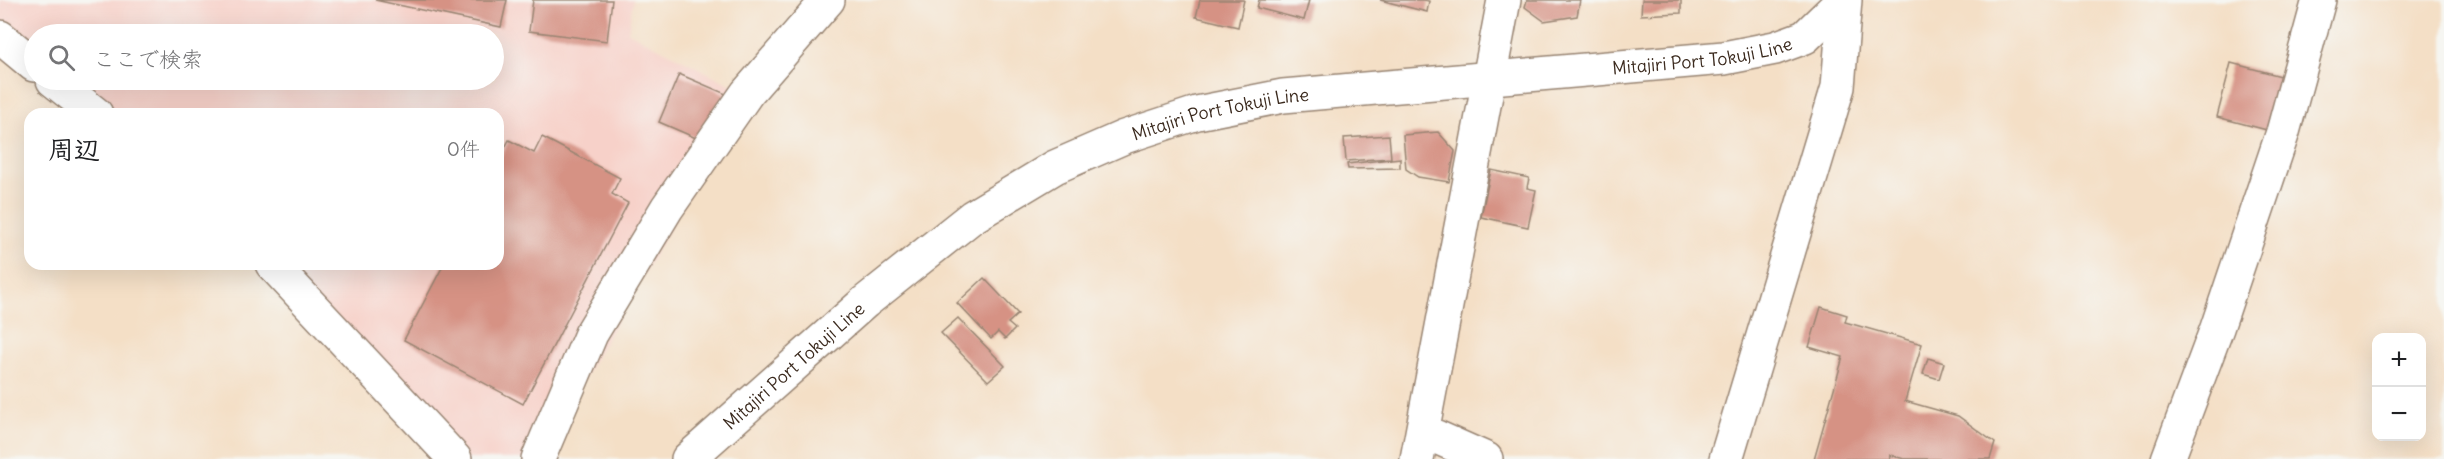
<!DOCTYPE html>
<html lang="ja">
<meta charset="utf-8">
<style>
:root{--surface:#fff;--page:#f2f2f2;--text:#202124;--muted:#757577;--line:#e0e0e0}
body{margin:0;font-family:Delius,"Klee One",sans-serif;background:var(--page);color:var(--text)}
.controls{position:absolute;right:18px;bottom:18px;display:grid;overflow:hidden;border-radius:12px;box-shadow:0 6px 24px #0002}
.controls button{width:54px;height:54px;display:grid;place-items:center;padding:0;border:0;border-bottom:2px solid var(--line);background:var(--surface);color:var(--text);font:30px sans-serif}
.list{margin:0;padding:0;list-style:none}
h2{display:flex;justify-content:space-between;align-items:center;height:78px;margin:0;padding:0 24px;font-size:26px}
h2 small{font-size:20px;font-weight:400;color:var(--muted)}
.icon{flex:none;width:33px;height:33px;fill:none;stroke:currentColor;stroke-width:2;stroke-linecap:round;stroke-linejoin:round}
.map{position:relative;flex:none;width:2444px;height:459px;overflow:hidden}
.search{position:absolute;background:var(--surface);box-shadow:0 6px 24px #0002;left:24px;top:24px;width:480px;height:66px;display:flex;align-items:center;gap:15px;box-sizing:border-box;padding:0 21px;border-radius:33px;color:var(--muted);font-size:22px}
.panel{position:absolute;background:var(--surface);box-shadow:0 6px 24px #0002;left:24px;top:108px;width:480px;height:162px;border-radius:18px}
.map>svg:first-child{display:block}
.built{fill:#f7d1c9}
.building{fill:#d69284}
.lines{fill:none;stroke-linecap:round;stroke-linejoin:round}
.minor-casing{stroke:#988472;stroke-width:36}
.major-casing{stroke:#988472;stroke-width:36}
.minor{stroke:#fff;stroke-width:33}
.major{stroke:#fff;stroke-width:33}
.labels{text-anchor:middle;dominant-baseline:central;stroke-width:4.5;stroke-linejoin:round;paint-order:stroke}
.street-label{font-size:18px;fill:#3b2a1e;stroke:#f6f6f2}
</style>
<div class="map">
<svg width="2444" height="459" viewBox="0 0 2444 459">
<rect width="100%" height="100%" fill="#f6f6f2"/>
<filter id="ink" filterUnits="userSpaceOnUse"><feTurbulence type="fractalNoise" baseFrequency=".0167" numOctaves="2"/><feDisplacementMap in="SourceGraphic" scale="12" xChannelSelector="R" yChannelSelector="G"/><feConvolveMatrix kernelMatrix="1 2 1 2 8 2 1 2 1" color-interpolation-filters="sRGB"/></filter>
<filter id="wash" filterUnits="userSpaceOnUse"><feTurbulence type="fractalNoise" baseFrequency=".008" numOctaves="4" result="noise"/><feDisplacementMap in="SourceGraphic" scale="24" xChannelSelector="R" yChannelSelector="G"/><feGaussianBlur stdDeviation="1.35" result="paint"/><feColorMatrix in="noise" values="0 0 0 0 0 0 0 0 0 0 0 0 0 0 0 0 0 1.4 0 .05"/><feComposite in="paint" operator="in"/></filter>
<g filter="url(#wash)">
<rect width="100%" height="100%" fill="#f4dfc6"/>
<path class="built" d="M0 0H633L628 32 747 93 538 459H455L272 264H498V114H96L53 80H494V34H34V65L0 37Z"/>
<g id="blocks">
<path class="building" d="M375 0H507L501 27Z
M533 0H612L607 41 529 31Z
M1200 0H1244L1238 27 1196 17Z
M1259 0H1309L1304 20 1257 8Z
M1380 0H1424L1429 1 1427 12Z
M1527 0H1580L1577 16 1544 21 1525 7Z
M1642 0H1681V13L1641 15Z
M2231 63 2281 76 2267 130 2217 117Z
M679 74 726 94 696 138 659 122Z
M1438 132 1455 151 1449 182 1418 177 1406 169 1403 135Z
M1389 135 1391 158 1346 161 1344 138Z
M542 137 620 178 612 194 628 203 523 404 404 340 444 264H498V161L509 140 534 153Z
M1400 158V168L1348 169 1347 164Z
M1491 170 1529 178 1527 188 1536 190 1528 227 1481 217Z
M984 278 1018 314 1008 323 1015 329 1005 339 998 332 991 339 957 303Z
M1821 307 1847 315 1845 322 1922 344 1905 401 1958 416 1995 443 1990 459H1904L1890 455 1889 459H1814L1843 357 1809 347Z
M958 318 1005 366 988 381 941 333Z
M1928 358 1944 363 1939 379 1923 374Z"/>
</g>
</g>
<g filter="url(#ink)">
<use href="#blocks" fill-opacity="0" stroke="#988472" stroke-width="1.5"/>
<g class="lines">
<g class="minor-casing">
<path id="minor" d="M0 37 34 65
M53 80 96 114
M272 264 455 459
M1423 431 1486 459
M538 459 591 334 667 208 747 93 828 0
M1417 459 1504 0
M1726 459 1838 87 1845 0
M2168 459 2217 328 2283 132 2319 0"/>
</g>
<g class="major-casing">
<g id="major">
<path id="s1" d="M688 459 865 302 972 217 1055 167 1124 137 1197 113 1283 96 1724 58 1775 48 1805 37 1843 0"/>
</g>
</g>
<use href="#minor" class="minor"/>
<use href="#major" class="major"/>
</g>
</g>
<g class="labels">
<g class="street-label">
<text stroke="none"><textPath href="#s1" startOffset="1131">Mitajiri Port Tokuji Line</textPath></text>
<text stroke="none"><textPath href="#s1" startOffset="645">Mitajiri Port Tokuji Line</textPath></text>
<text stroke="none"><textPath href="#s1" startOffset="141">Mitajiri Port Tokuji Line</textPath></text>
</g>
</g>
</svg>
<div class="controls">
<button>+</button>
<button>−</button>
</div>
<div class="search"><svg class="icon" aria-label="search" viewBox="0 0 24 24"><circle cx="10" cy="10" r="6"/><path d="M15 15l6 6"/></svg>ここで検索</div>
<section class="panel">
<h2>周辺<small>0件</small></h2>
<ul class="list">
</ul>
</section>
</div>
